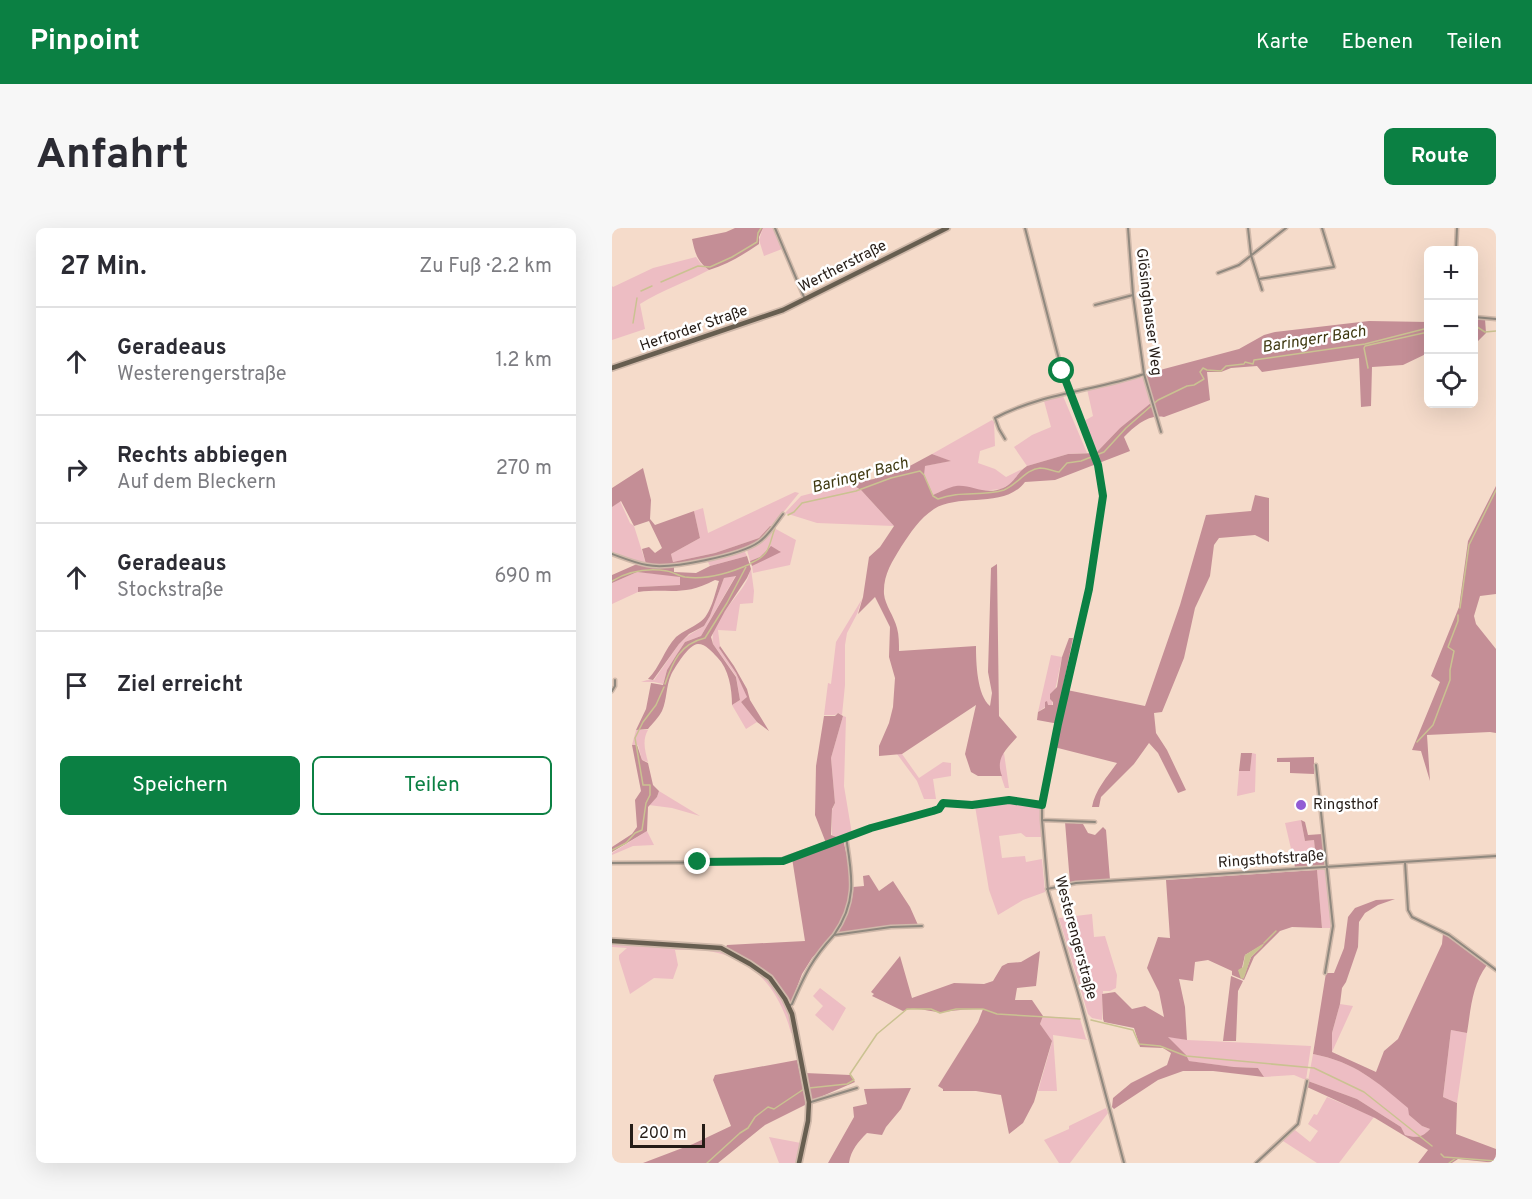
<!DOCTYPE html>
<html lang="de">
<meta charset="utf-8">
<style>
:root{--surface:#fff;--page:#f7f7f7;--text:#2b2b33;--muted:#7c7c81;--line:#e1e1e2;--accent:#0b8043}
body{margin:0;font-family:Overpass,sans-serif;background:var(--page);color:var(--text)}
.controls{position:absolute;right:18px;top:18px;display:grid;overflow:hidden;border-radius:9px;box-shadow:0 6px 24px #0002}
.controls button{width:54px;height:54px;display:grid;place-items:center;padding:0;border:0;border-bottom:2px solid var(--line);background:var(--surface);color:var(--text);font:30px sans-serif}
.scale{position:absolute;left:18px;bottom:15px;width:75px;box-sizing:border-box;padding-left:6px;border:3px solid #251c16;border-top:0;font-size:16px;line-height:21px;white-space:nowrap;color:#251c16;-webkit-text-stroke:4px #fff;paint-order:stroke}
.stop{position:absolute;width:18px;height:18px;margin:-14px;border:4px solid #0b8043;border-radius:50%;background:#fff}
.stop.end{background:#0b8043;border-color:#fff;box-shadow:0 2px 6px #0008}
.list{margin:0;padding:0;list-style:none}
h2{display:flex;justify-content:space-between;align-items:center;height:78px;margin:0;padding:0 24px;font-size:26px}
h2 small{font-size:20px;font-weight:400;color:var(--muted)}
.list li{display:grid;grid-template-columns:39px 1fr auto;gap:18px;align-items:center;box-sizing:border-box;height:108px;padding:0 24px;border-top:2px solid var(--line)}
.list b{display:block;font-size:22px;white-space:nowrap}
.list p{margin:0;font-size:20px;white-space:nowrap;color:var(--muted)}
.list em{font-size:20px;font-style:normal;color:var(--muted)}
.actions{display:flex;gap:12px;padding:18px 24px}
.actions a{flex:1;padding:14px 0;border:2px solid var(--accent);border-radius:9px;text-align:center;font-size:21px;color:var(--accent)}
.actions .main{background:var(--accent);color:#fff}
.icon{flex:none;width:33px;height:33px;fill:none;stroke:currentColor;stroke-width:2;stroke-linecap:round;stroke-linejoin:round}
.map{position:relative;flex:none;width:884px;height:935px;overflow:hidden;border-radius:9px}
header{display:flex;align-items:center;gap:36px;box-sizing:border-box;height:84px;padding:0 30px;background:var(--accent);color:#fff}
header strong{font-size:28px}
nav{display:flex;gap:33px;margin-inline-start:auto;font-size:21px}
.intro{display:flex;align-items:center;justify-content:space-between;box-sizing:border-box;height:144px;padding:0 36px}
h1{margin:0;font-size:42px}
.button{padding:15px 27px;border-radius:9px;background:var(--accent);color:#fff;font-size:21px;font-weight:700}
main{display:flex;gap:36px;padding:0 36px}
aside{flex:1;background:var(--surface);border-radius:9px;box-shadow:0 6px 24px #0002}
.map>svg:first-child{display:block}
.green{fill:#edbdc3}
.forest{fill:#c48e96;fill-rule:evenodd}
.water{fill:#cac291}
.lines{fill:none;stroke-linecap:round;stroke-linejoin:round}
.stream{stroke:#cac291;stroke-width:1.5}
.minor-casing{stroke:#d0b9aa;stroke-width:5}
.secondary-casing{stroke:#d0b9aa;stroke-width:8}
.minor{stroke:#8f887e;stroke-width:2}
.secondary{stroke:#675e50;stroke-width:4.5}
.route{stroke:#0b8043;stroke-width:8}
.poi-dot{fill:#925bd4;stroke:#fff;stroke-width:2}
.labels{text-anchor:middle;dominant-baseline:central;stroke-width:5;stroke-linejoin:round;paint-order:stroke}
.street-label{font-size:15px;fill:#251c16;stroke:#fff}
.poi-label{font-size:15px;fill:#251c16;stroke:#fff;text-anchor:start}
.water-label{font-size:16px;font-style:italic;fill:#3e3810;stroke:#fff}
</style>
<header>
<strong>Pinpoint</strong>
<nav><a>Karte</a><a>Ebenen</a><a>Teilen</a></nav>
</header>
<div class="intro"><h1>Anfahrt</h1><a class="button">Route</a></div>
<main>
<aside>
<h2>27 Min.<small>Zu Fuß · 2.2 km</small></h2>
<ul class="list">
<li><svg class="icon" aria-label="ahead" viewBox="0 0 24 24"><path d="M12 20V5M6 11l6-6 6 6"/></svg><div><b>Geradeaus</b><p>Westerengerstraße</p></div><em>1.2 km</em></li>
<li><svg class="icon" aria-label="right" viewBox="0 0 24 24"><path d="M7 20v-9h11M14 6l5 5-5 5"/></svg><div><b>Rechts abbiegen</b><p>Auf dem Bleckern</p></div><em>270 m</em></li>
<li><svg class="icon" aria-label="ahead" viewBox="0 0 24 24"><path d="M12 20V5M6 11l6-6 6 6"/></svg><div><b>Geradeaus</b><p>Stockstraße</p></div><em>690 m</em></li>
<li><svg class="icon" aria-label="arrive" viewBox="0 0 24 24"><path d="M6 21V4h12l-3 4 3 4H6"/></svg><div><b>Ziel erreicht</b></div></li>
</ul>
<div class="actions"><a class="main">Speichern</a><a>Teilen</a></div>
</aside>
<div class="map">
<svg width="884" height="935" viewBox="0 0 884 935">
<rect width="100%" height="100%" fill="#f5dbca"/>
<path class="green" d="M151 0H161L170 21 152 28 147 12Z
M84 29 89 36 97 42C75 54 50 62 28 76L33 101 0 112V58L1 59 41 40Z
M532 149 540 174 508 200 484 225 470 194 481 188 475 161Z
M451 168 475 225 456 226 415 238 402 219 420 207 439 199 432 173Z
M380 192 382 194 383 218 368 223 366 235 383 241 394 249 410 241 400 255 389 261 369 263 344 258 321 267 312 247V238L338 233 320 226Z
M236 256 249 262 282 298 205 295 173 285 189 268Z
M183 264 187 265 161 297 158 298 147 310 103 325 61 334 59 326 88 310 82 283 91 280 96 305Z
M8 273 18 295 22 298 34 336 0 325V279Z
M162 300 184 312 178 337 141 345 140 338 168 323 158 319 148 329 138 333 135 322 144 316Z
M132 322 135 328 98 338 95 332Z
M139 341 142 363 141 375 128 376 124 403 106 402 108 418 107 420 124 445 136 470 129 474 145 494 134 501 120 477 128 472 124 448 101 416C96 394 128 369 136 350 137 347 137 344 139 341Z
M25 344 68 348V357L27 359 26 364 0 376V355Z
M124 347 89 408 73 414 65 426 55 442 51 456 42 454H29L35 452H42L67 416 77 407 92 398 98 388 112 350Z
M250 371 245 386 235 405 233 417V457L230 487 226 485 223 487H212L216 455 219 456 224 414Z
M439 427 450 429 440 477H436L426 484Z
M231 488 234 489 232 558 240 606 228 610 220 607V582L223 575 219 530Z
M24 502H36C30 512 33 523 36 534L30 532 26 517H20Z
M392 525 397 560H393L386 539 387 529Z
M640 525 644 526 643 564 625 568 627 543H638Z
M285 526H290L307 550 331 534 339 535V548L321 551 324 571H312L305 553Z
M47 563 88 588 60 580 37 577 45 569Z
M383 573H406L428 578 429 609H414L409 605 387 608 390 630 413 628 414 634 430 631 433 664 411 672 386 687 377 662 363 578Z
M689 592 693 613 702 612 703 622 680 625 673 595Z
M35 603 42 617 21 618 0 627V634V625Z
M714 641 719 700H710L705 642Z
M480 686 482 709 493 708 505 747 504 760 498 763H491L490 792 480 790 476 786 447 690Z
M0 715 110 722C137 735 165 753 177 781 180 788 181 798 182 805H179C169 767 147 735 106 725 93 721 77 722 63 722L66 737 61 751 42 750 18 766 7 731V727L15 720 0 719Z
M208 760 234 780 221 803 203 787 211 778 201 768Z
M728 776 741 778 720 824V805Z
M431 788 468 791 474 811 476 812 441 807 445 863H426L440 814 428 796Z
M839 802 855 805 845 875 831 869Z
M555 808 575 812 699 818 694 852 682 847 652 849 646 840 622 839 576 833Z
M701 826C743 834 764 853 797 880V887L810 898 818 901C810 910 804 910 793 907L789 899 745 871 696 853Z
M715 869 762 889 727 935H705L671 913 683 902 698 914 706 903 696 896 702 886 705 887Z
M494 880 496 885 458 935H447L432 912 457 901V898Z
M157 909 189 915 185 935H167Z"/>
<path class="forest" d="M123 0H151L147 9V16C131 27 116 36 97 42 85 33 83 25 80 11L114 4Z
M862 90 873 91 874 105 864 115Z
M757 93 816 94V125L791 137 760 139 759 178 749 179 747 130 650 144 645 138 619 140 609 144H595L598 172 552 189C536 186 523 198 512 209L518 223 443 252 413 254C393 281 347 265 322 281 307 291 299 304 289 319 280 334 271 347 272 366 273 377 282 388 285 400 287 407 287 416 287 423L364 418C364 435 365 467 378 478L380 465 376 444 379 340 385 336 387 488 405 509C394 522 383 530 390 548H366L359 544 353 526 364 477 290 526 267 528V518L277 495 281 479 283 450 277 429 278 399 263 369 246 386 251 369 257 329 268 319 282 298 249 262 237 255 262 251 276 244 294 240 320 226 339 233 313 238 312 247 321 267C328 264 337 259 344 258 359 256 373 268 391 260 403 255 405 244 415 238L456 226 484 225 508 200 540 174 533 146 627 121 652 107 663 104Z
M31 240 39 272 38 291 43 297 82 283 88 310 59 326 61 334 103 325 147 310 158 298H161C156 303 151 311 145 314 119 328 64 339 34 336L30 321 37 319 43 325 50 320 37 293 22 298 9 273 0 279V260Z
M884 258V366L868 368 862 388 864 396 884 421V505L878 504 815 507 818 553 809 523 800 522 828 454 819 448 847 379 856 313Z
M643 267 657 270V314L643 307 607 310 602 317 598 348 583 380 572 430 550 484 542 485 544 505 555 522 574 562 566 565 546 525 537 515 522 536 489 569 487 579H480C483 562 495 549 505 535L442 519 447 496 425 492 426 484 433 480V474L435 473 436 477H441V474L438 471V466L445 459 450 429 457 410H461L451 458 455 462 533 478 568 377 594 287 639 283Z
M159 318 169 324 140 338 138 333 148 329Z
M135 328 139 341 135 350 113 383 99 409 101 416 124 449 128 472 120 477C120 461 117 441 105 429 100 424 94 416 86 416 77 416 63 439 59 447 54 458 55 472 50 483 47 489 40 496 36 501L24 502 34 481 39 455 51 457 55 442 65 426 73 414 89 408 124 348 112 350 98 388 92 398 77 406 67 416 41 452 36 451C48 439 52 422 64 409 71 403 80 400 88 394 99 387 103 365 107 353L103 352C71 369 58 360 26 364V359L68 357V349L25 344 0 355V347L25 336 36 339H62V344L84 345 98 338Z
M108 418 122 438 135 461 138 472 157 503 145 494 129 474 135 469 124 445 107 420Z
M226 485 231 488 219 530 223 575 220 581 219 607 228 610 214 615 203 587 204 538 212 488H223Z
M20 517H25L30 532 36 535 41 557 47 563 45 569 36 579 35 603 0 624V619L20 606 25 599 23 572 29 563Z
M629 525H640L638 543H627Z
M702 529V546L678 545V534H665V530Z
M689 592 693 594 696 607 710 606 713 637 683 639 680 626 703 622 702 612 693 613Z
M453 594 471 596 476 605 483 607 491 599 494 602 498 652 458 655Z
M231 611 240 650V659L234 683 221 707 200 730 190 746 179 775 177 774 158 749 113 721 115 717 193 713 180 630Z
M705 642 710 700 680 699 668 703 642 729 632 752 620 747V743L596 732 583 734 581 753 567 751 573 779 575 812 556 809 574 827 577 833 622 839 646 840 652 849 601 843H571L546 852 502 881 500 879 501 870 519 855 555 837 559 825 551 820 528 819 522 800 492 794 491 791 490 766 503 764 520 781 533 778 552 789 547 764 535 740 546 709 558 710 554 652ZM652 716 639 729 631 751 630 740 633 727Z
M257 647 267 663 281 653 298 679 306 697 279 698 226 706 240 671 241 659 252 658 251 648Z
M783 671 766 677 753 685 747 694 746 719 734 754 730 760 728 776 720 805V824L764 844 772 823 786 811 830 716 831 705 837 708 875 737C860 757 859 780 855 805L839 802 831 869 845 875 844 906 884 921V935L846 931 840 935H806L816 922 763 890 695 859 696 853 745 871 789 899 793 907C804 910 810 910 818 901L810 898 797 887 796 880C764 853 743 834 701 826L714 745H722L732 720 736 689 743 680 764 672Z
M428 723 424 758 405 760 403 772H420L431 788 428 796 440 813 422 874 411 895 397 906 389 867 364 863H331V861L326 858 366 794 371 781C357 781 344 782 331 784 318 785 305 777 291 783L260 768 262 766 259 764 288 728 300 770 342 755 372 756 381 753 390 738 396 735 409 734Z
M619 748 631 753 626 763 624 813H611Z
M185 832 195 876 153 897 106 935H31L81 916 119 898 101 852 103 847Z
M193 845 238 847 243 854 199 873Z
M299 860 289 881 274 899 270 907 255 905C246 914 239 922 237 935H216L242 889 241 879 255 876 252 861Z"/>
<path class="water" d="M652 715 650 719 639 729 632 750 629 751 626 742 631 739 633 727Z"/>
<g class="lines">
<path class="stream" d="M49 54 86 38 98 39 120 29 145 14 146 5 149 0
M29 63 40 58
M21 95 25 70
M862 97 873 104 884 103
M756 140 752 120 753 118 816 104
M176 287 182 284 190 275 244 263 279 250 308 243 312 247 321 268 326 271C348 262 370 269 392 262 405 257 414 241 428 240 434 240 441 243 447 244L455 235 469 233 492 224 514 200 546 172 575 158 582 157 592 151 588 144 591 140 595 142 609 143 614 138 632 136 633 134 641 136 642 132 753 116 816 100
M139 335C159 326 156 319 163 300
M0 353C17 343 36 340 55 343 61 344 67 348 73 349 95 352 118 345 138 336
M848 380 857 317 884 262
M53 456C61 433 68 416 93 410L115 375 135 337
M805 514 821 497 838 452V442L842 423 836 419 846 393V387
M0 622 14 615 23 605 30 602 34 575 38 567V557H31L23 510 31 494 44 477 52 459
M652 715 664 703
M479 792 521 802 527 816 548 818 574 828 702 840 752 864 820 918
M197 860 235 856 242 852 238 846 265 806 295 781H319L328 785 344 781H371L385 786 468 791
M829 926 832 929 884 933
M95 935 128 905 136 900 143 889 156 879 162 881 192 861
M837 935 844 930"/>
<g class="minor-casing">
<path id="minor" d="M163 0 192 69
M413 0 450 143 489 249 491 268 477 361 438 534 430 577V592L436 663 469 775 512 935
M516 0 521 67 532 146 549 204
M636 0 639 27 650 62
M844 22 845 0
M606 45 627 37 674 0
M647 51 722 39 710 0
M483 77 521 67
M862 89 884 91
M393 211 387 201 383 190C430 165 482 163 532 146
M0 326C11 330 23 335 35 337 58 342 129 327 147 314 157 307 164 295 171 286
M0 463 3 458V452
M704 537 721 698 713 745
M430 592 483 594
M793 634 796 682 800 689 837 707 884 742
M0 635 162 634 259 600 321 583 327 581 331 575 360 577 397 572 430 577
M435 661 464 655 884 628
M222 707C246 673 240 647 234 609
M177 778 180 776C193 746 200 731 222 707L279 699 310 698
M199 874 245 860
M644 935 686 896 695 853"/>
</g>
<g class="secondary-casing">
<path id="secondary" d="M0 140 171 82 335 0
M0 713 109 720 138 736 158 750 173 771 180 786 197 874 196 893 187 935"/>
</g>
<use href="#minor" class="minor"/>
<use href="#secondary" class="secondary"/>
</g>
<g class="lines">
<path class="route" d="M86 634 171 633 259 600 321 583 327 581 331 575 360 577 397 572 430 577 446 496 477 361 491 268 486 237 450 143"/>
</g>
<circle class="poi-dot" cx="689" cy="577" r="6"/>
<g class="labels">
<g class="street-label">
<text transform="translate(231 39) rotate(-27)">Wertherstraße</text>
<text transform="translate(536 84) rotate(83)">Glösinghauser Weg</text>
<text transform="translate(82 101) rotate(-19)">Herforder Straße</text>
<text transform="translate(659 632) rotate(-4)">Ringsthofstraße</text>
<text transform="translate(463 710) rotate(75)">Westerengerstraße</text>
</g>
<g class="poi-label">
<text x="701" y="577">Ringsthof</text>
</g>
<g class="water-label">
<text transform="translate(702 112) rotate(-9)">Baringerr Bach</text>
<text transform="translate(248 248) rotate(-15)">Baringer Bach</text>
</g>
</g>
</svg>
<div class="controls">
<button>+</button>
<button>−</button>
<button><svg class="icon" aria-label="locate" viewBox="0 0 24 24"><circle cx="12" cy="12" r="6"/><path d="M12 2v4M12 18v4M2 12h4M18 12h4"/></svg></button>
</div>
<div class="scale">200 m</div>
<div class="stop" style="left:450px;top:143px"></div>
<div class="stop end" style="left:86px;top:634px"></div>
</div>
</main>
